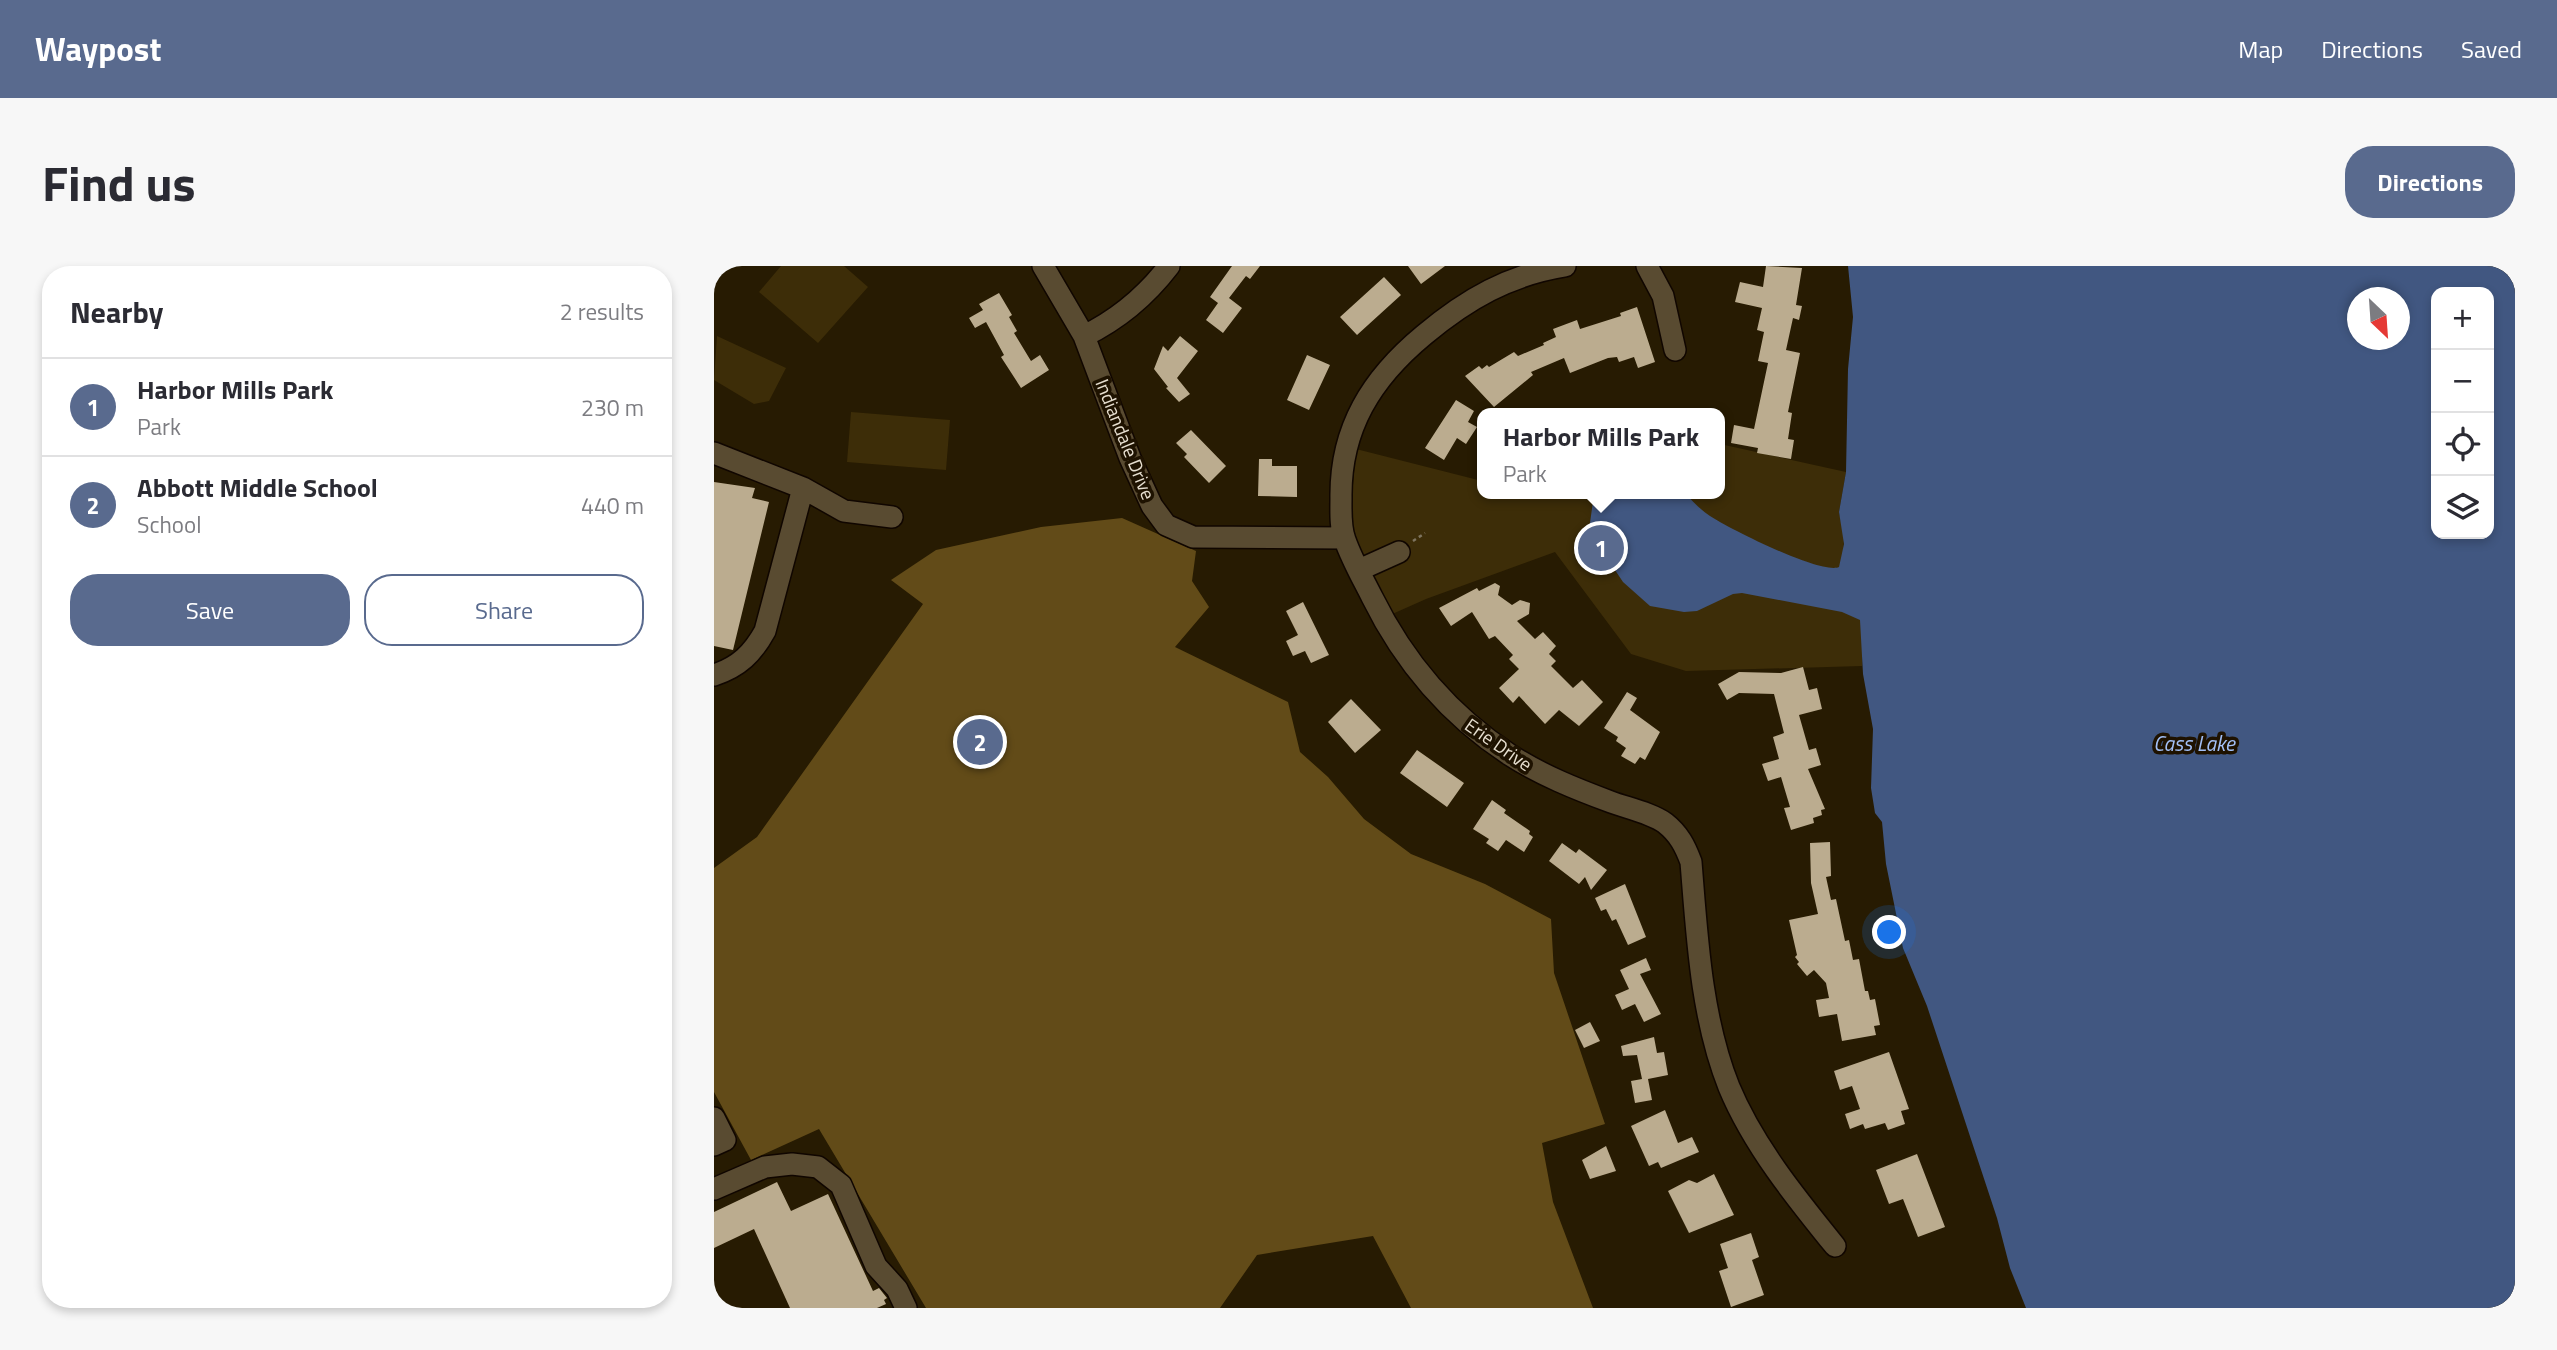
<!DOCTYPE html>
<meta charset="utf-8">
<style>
:root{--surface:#fff;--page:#f7f7f7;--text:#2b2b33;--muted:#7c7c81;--line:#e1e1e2;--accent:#596a8e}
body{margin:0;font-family:"Titillium Web",sans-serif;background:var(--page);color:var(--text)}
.controls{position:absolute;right:21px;top:21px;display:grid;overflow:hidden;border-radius:14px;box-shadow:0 4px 10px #0003}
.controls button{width:63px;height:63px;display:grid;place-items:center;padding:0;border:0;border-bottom:2px solid var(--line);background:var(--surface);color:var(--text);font:35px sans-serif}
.compass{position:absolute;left:1633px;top:21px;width:63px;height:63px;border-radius:50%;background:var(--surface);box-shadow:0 4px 10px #0003;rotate:155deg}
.you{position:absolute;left:1176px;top:667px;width:24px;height:24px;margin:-18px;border:5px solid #fff;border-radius:50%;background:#1a73e8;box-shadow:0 0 0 10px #1a73e833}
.badge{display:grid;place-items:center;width:46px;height:46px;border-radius:50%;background:var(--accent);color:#fff;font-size:23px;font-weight:700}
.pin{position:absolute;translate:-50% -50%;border:4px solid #fff;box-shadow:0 2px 7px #0006}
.popup{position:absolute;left:763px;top:142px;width:248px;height:91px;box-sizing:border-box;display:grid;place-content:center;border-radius:14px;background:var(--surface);filter:drop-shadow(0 2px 5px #0005);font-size:23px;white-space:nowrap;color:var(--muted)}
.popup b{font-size:26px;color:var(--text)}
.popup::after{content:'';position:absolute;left:50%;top:100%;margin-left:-14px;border:14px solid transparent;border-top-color:var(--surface)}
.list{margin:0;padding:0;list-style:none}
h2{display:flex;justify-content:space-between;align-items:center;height:91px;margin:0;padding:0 28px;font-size:30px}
h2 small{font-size:23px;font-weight:400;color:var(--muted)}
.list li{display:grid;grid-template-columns:46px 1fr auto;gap:21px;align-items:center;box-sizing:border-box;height:98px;padding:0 28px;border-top:2px solid var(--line)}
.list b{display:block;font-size:26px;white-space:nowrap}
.list p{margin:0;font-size:23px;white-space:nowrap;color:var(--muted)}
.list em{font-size:23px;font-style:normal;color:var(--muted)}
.actions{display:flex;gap:14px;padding:21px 28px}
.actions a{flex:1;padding:16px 0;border:2px solid var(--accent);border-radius:28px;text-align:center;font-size:24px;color:var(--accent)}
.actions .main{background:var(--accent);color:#fff}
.icon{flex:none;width:38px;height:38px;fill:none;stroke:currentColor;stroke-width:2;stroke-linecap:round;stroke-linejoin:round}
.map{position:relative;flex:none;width:1801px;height:1042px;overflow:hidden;border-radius:28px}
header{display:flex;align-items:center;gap:42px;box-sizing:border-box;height:98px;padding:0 35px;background:var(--accent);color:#fff}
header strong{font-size:33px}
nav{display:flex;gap:38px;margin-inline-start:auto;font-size:24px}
.intro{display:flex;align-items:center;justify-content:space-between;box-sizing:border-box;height:168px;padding:0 42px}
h1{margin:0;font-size:49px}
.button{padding:18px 32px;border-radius:28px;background:var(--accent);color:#fff;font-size:24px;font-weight:700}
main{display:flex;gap:42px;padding:0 42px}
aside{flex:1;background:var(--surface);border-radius:28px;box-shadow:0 4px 10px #0003}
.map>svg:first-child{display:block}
.green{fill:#3d2d08}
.forest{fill:#624b18}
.water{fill:#415781;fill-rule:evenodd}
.building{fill:#bbac8f}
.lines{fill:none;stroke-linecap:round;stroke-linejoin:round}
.minor-casing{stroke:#100600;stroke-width:24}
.path{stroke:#7e745f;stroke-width:2.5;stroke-dasharray:3.5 3.5;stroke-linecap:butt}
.minor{stroke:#594b31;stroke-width:21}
.labels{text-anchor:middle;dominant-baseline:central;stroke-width:7;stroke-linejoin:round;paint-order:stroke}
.street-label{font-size:19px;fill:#e7dfd0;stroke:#1e1200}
.water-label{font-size:21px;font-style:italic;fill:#a3c0f6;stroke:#1e1200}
</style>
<header>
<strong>Waypost</strong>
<nav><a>Map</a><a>Directions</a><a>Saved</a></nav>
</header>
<div class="intro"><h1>Find us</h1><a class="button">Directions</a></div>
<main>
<aside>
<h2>Nearby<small>2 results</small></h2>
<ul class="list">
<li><span class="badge">1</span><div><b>Harbor Mills Park</b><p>Park</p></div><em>230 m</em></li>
<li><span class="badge">2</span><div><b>Abbott Middle School</b><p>School</p></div><em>440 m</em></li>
</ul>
<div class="actions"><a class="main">Save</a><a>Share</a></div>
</aside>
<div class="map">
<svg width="1801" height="1042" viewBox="0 0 1801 1042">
<rect width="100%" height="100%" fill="#271b02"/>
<path class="green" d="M67 0H130L154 21 104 77 45 26Z
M3 70 72 102 55 135 40 138 0 114Z
M137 146 236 154 232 204 133 196Z
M1006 178 1132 206 1125 246 1130 270 1129 293 1148 359V400L972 405 917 388 841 286 712 333 676 349 648 292 636 256 642 183 768 215V228H1006Z"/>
<path class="forest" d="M408 252 482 285 478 315 495 341 461 381 574 436 586 486 614 511 650 553 697 588 771 618 837 653 840 707 891 858 828 877 839 936 879 1042H697L659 970 543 989 506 1042H212L105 863 37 894 0 826V602L43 571 209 338 177 314 222 284 327 261Z"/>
<path class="water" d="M1134 0H1801V1042H1312L1296 1002 1283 952 1213 740 1189 682 1172 598 1168 556 1161 547 1157 522 1159 463 1149 408 1146 354 1128 346 1028 327 1019 328 983 345 970 346 936 340 909 316 897 298 876 257 880 228H972C979 236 987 244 996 250 1014 262 1107 309 1125 301L1130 278 1125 246 1132 206 1134 103 1139 51ZM1722 26H1775V268H1722ZM1644 32H1686V74H1644Z"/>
<path class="building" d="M518 0H546L536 13 532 10 515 32 528 42 509 67 492 54 504 37 496 31Z
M694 0H731L707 18Z
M1052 0 1088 2 1082 39 1088 40 1085 54 1079 52 1072 84 1086 87 1074 146 1078 147 1074 173 1080 174 1077 193 1043 187 1044 182 1017 177 1020 159 1040 163 1054 97 1044 95 1050 66 1043 64 1048 42 1021 36 1026 16 1049 21Z
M670 11 687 29 643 69 626 51Z
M285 27 298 49 295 51 303 65 300 67 317 95 326 89 335 104 307 122 287 91 290 89 272 56 261 62 255 52 269 44 265 38Z
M923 41 941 96 924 102 920 91 905 96 903 91 894 92 856 107 850 92 817 106 819 109 780 141 751 110 765 100 768 103 773 99 775 101 800 86 804 90 830 79 829 77 842 71 839 63 863 54 866 63 907 50 906 47Z
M466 70 484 85 463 112 476 128 465 136 452 122 454 121 440 103 449 80 454 85Z
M593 89 616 99 595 144 573 134Z
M742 134 760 145 754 156 763 161 752 178 743 172 730 194 711 182Z
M477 164 512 200 495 217 470 191 473 188 462 177Z
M545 193H558V200H583V231L544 230Z
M0 216 41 222 38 232 55 236 19 384 0 380Z
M781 317 786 320 784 329 798 339 806 334 816 337 815 348 803 355 821 373 829 366 842 380 835 388 842 395 837 400 859 422 868 414 889 436 865 460 845 444 831 458 805 430 799 437 785 422 805 403 795 393 799 389 781 370 775 373 758 346 737 360 725 342 763 322 765 325Z
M589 336 615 389 597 397 591 385 579 390 572 375 584 369 572 345Z
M1089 401 1095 424 1103 422 1108 443 1085 449 1095 484 1102 482 1107 499 1094 503 1111 543 1107 544 1108 549 1099 552 1100 557 1077 564 1070 542 1076 541 1067 511 1054 515 1048 498 1065 493 1059 471 1070 467 1060 428 1025 427 1013 434 1004 418 1025 406 1067 407Z
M913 426 923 432 916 444 946 466 931 494 926 491 921 498 907 490 912 482 902 475 904 471 890 462Z
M637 433 667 464 641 487 614 456Z
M703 484 750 517 733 541 686 507Z
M778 534 792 544 790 547 816 565 815 568 819 571 810 586 792 574 784 585 772 577 775 573 759 563Z
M1116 576 1117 610 1112 611 1117 634 1122 633 1131 675 1135 674 1139 694 1145 693 1151 725H1154L1156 734 1161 733 1166 759 1160 760 1162 769 1128 775 1123 748 1105 751 1102 734 1115 732 1112 717 1100 704 1093 710 1083 698 1085 696 1081 691 1083 689 1075 654 1104 648 1097 617 1096 577Z
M848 577 862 587 865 583 893 604 877 624 871 611 865 618 835 595Z
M911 618 932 671 914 679 902 653 898 655 892 643 887 645 881 632Z
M932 692 937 704 926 708 947 748 930 756 921 738 908 744 901 729 915 723 906 704Z
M876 756 886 775 870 782 861 764Z
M940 771 943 787 950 786 954 809 934 813 938 834 921 837 917 815 928 813 923 789 909 790 907 780Z
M1175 786 1195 843 1187 845 1191 858 1174 864 1171 857 1151 863 1149 858 1136 863 1131 848 1146 843 1138 820 1126 824 1120 805Z
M951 844 964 877 978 871 985 886 947 902 944 896 935 900 917 860Z
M892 880 902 905 876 913 868 894Z
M1203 888 1231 961 1204 971 1189 933 1175 938 1162 904Z
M1000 908 1020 949 975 967 954 925 975 914 983 917Z
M63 916 77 945 114 928 159 1025 165 1022 173 1032 170 1034 172 1038 163 1042H76L40 963 0 982V946Z
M1037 967 1045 991 1038 994 1050 1029 1017 1041 1005 1005 1014 1002 1006 978Z"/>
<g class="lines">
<g class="minor-casing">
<path id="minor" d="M329 0 370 70 416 192 438 240 452 259 479 271 630 272
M851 0C795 9 753 33 710 69 658 112 626 162 627 232 627 246 626 261 631 274 638 294 649 313 658 331 690 396 735 449 796 489 827 509 862 523 897 536 913 542 937 547 951 557 965 568 971 580 977 596 983 670 987 751 1015 821 1039 879 1082 932 1121 980
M933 0 949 30 961 84
M370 70C405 53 432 30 455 0
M0 187 89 222 130 245 178 251
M645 304 685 286
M0 409C25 401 39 387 51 365L89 222
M0 852 11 874 0 879
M0 923 51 901 78 898 104 901 127 919 162 1000 183 1023 192 1042"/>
</g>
<path class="path" d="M699 275 711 267"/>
<use href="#minor" class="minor"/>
</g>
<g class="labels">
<g class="street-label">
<text transform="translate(412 173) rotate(68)">Indiandale Drive</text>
<text transform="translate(785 478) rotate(35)">Erie Drive</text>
</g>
<g class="water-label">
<text x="1480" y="477">Cass Lake</text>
</g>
</g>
</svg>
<div class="controls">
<button>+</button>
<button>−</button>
<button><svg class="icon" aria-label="locate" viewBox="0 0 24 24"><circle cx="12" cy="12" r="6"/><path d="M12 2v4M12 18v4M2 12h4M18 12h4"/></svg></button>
<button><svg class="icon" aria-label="layers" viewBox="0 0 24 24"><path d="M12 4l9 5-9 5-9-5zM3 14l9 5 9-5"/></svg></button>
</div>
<svg class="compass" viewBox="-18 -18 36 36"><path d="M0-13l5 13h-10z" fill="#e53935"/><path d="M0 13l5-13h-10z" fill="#7c7c81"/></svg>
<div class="you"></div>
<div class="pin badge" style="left:887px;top:282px">1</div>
<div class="popup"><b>Harbor Mills Park</b>Park</div>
<div class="pin badge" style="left:266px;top:476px">2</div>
</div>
</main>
